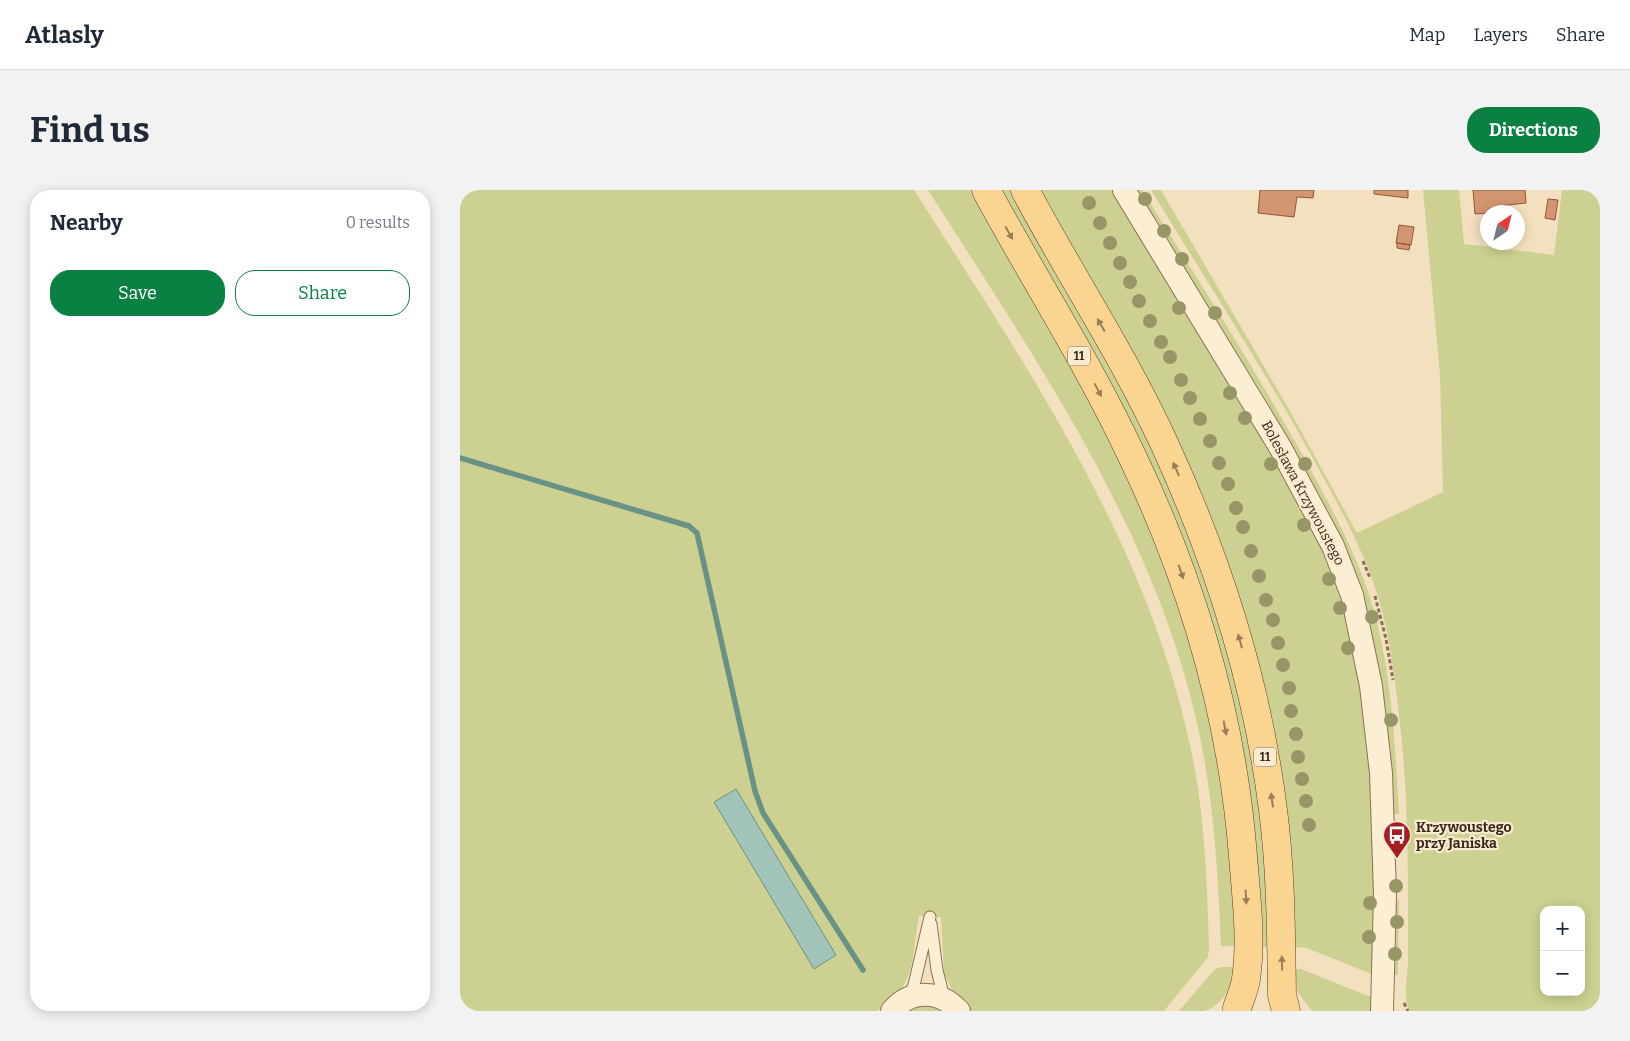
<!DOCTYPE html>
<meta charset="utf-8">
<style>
:root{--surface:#fff;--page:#f2f2f3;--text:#1f2937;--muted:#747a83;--line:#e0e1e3;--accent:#0b8043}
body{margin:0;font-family:Bitter,serif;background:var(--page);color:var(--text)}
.controls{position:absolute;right:15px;bottom:15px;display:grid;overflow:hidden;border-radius:10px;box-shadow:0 2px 12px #0003}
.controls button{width:45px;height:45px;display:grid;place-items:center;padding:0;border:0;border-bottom:1px solid var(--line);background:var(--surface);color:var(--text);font:25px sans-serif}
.compass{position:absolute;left:1020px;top:15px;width:45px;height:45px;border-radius:50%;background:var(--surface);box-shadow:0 2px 12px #0003;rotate:35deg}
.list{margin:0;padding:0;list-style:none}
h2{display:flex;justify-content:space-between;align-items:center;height:65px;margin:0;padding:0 20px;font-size:21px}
h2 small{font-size:16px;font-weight:400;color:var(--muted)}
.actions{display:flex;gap:10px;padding:15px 20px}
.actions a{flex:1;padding:11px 0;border:1px solid var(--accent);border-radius:20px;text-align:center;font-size:18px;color:var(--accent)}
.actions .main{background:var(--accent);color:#fff}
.map{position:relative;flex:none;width:1140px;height:821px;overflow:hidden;border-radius:20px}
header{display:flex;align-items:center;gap:30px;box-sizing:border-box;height:70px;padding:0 25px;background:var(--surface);border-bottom:1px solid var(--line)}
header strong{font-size:24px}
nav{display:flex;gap:28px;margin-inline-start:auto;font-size:18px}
.intro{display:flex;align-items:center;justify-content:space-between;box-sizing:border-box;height:120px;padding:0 30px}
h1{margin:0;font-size:35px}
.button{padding:12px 22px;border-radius:20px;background:var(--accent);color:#fff;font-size:18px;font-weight:700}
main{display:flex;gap:30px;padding:0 30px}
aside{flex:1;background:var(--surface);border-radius:20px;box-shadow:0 2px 12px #0003}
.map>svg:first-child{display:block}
.green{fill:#ccd191;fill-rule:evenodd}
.water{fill:#a2c3b8;stroke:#689286}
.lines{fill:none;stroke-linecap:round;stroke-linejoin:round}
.stream{stroke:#689286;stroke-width:5.5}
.building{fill:#d49670;stroke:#8e5738}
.service-casing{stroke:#8c7055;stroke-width:13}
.minor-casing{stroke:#8c7055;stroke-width:24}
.primary-casing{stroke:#593e2a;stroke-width:29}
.path{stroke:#8c7055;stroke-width:3;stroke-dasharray:4 2.5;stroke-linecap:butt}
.service{stroke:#fceed2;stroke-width:11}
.minor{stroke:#fceed2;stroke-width:22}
.primary{stroke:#fad592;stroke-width:28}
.tree{fill:#979667}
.oneway{fill:#9a7f56}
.labels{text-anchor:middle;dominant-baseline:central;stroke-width:4.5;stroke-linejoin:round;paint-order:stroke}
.shield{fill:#f9ebcf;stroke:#736351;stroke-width:1}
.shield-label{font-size:12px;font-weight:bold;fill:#3a291b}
.street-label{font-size:14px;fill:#3a291b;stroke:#f9ebcf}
.poi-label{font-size:14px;font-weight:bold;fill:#3a291b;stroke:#f9ebcf;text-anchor:start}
</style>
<header>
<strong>Atlasly</strong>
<nav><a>Map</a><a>Layers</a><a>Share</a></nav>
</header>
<div class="intro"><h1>Find us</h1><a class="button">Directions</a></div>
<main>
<aside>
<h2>Nearby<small>0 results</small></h2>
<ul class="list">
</ul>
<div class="actions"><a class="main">Save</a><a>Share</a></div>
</aside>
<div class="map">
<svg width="1140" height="821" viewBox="0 0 1140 821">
<rect width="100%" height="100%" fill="#f2e0be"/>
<path class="green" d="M0 0H454C570 182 692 358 734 574 745 634 747 695 749 756L748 767 704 821H511L493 802 484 783 481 727 459 726C451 766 458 796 417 821H0Z
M468 0H512L625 201 693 341 735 464 759 571 774 700 775 756H761C758 684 754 613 739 542 696 341 576 170 468 0Z
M539 0H551L656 185 693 256 725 328 777 488 802 623 810 757H799L776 531Z
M578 0H653L801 242 864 361 886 421 899 478 916 641 914 785 847 758 833 757 809 524Z
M675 0H682C738 90 796 180 847 273 872 319 898 366 913 417 932 484 935 555 939 624H933L917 476 905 415Z
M691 0H701L830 221 897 343 983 302 980 184 963 0H999L1004 54 1094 65 1102 0H1140V821H950C942 809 948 786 948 770 948 695 949 618 941 543 935 488 929 430 908 378 892 338 870 300 850 263 800 173 744 87 691 0ZM1084 720H1121V802H1084Z
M934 710H939L938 785H932Z
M761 777H775C774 795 762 816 744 821 737 821 726 821 719 821L755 779Z
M834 779H841L908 806H914L913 821H852L838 803Z
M459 816H472L482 821H449Z"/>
<path class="water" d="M276 599 376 765 354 779 254 612Z"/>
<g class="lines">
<path class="stream" d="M0 268 229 336 237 343 295 601 303 623 403 780"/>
</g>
<path class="building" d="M800 0H854L853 8 837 7 834 27 798 23Z
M914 0H948V8L914 4Z
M1013 0H1065L1066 13 1039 16 1040 22 1015 24Z
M1088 9 1098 10 1095 30 1085 28Z
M939 35 954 37 951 55 936 53Z
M937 53 950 55 949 60 937 58Z"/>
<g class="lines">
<g class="service-casing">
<path id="service" d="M471 734 477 780 484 808
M448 808 454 795 470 727"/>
</g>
<g class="minor-casing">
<path id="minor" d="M664 0 820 257 873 356 892 405 911 496 921 583 925 704 922 821
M432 821C451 799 480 800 499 821"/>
</g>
<g class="primary-casing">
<path id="primary" d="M526 0C574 89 629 174 672 266 732 391 772 526 783 666 786 706 792 749 786 789 785 798 780 809 777 818
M565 0C610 85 664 166 704 253 758 370 797 492 813 620 821 681 821 743 822 805L826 821"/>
</g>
<path class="path" d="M903 371 910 388
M915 406 926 449 933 490
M944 813 948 821"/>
<use href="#service" class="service"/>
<use href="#minor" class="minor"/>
<use href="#primary" class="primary"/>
</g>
<g class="tree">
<circle cx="685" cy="9" r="7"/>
<circle cx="629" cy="13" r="7"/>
<circle cx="640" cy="33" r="7"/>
<circle cx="704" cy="41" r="7"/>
<circle cx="650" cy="53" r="7"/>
<circle cx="722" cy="69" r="7"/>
<circle cx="660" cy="73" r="7"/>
<circle cx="670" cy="92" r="7"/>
<circle cx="679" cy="111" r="7"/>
<circle cx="719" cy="118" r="7"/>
<circle cx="755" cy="123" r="7"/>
<circle cx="690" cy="131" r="7"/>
<circle cx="701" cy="152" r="7"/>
<circle cx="710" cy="167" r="7"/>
<circle cx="721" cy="190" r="7"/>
<circle cx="770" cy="203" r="7"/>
<circle cx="730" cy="208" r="7"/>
<circle cx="785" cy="228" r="7"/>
<circle cx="740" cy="229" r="7"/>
<circle cx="750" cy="251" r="7"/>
<circle cx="759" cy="273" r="7"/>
<circle cx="811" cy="274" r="7"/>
<circle cx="845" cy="274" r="7"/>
<circle cx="768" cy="294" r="7"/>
<circle cx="776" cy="318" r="7"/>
<circle cx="844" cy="335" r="7"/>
<circle cx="783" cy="337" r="7"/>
<circle cx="791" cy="361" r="7"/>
<circle cx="799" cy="386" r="7"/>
<circle cx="869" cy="389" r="7"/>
<circle cx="806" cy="410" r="7"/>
<circle cx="880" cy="418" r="7"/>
<circle cx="912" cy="427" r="7"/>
<circle cx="813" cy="430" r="7"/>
<circle cx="818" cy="453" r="7"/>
<circle cx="888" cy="458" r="7"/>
<circle cx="823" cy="475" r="7"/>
<circle cx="829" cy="498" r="7"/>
<circle cx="831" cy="521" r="7"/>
<circle cx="931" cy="530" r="7"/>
<circle cx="836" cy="544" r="7"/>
<circle cx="838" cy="567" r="7"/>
<circle cx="842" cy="589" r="7"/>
<circle cx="846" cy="611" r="7"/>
<circle cx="849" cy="635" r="7"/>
<circle cx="936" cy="696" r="7"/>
<circle cx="910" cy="713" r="7"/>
<circle cx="937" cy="732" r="7"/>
<circle cx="909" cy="747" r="7"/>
<circle cx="935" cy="764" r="7"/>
</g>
<defs><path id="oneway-solid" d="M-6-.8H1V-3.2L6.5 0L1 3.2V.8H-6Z" transform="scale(1.25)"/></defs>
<g class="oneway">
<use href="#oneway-solid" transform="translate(549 43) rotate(61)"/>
<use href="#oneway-solid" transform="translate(641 135) rotate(-120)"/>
<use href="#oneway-solid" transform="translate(638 200) rotate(62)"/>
<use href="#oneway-solid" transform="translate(716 279) rotate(-114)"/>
<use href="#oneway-solid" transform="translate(721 382) rotate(71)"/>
<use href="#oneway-solid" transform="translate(780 451) rotate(-105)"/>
<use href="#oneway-solid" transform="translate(765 538) rotate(79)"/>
<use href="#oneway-solid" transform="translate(812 610) rotate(-98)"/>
<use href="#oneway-solid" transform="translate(786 707) rotate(87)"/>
<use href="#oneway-solid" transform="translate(822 773) rotate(-91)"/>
</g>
<defs>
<g id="bus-pin" transform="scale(1.4375)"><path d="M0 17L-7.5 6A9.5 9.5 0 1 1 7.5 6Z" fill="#a11f25" stroke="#f9ebcf"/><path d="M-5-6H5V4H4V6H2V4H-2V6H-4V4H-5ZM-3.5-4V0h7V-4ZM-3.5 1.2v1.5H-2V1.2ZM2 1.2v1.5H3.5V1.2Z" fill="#fff"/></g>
</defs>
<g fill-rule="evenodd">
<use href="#bus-pin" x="937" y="645"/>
</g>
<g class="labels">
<g class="shield">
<rect x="608" y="156.5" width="22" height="19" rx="4"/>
<rect x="794" y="557.5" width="22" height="19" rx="4"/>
</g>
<g class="shield-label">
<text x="619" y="166">11</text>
<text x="805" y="567">11</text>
</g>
<g class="street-label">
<text transform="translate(843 303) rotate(62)">Bolesława Krzywoustego</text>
</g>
<g class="poi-label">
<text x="956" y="637">Krzywoustego<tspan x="956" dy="16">przy Janiska</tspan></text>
</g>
</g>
</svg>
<div class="controls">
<button>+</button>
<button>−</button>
</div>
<svg class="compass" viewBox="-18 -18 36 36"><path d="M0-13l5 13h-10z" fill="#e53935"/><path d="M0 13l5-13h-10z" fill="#747a83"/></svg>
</div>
</main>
